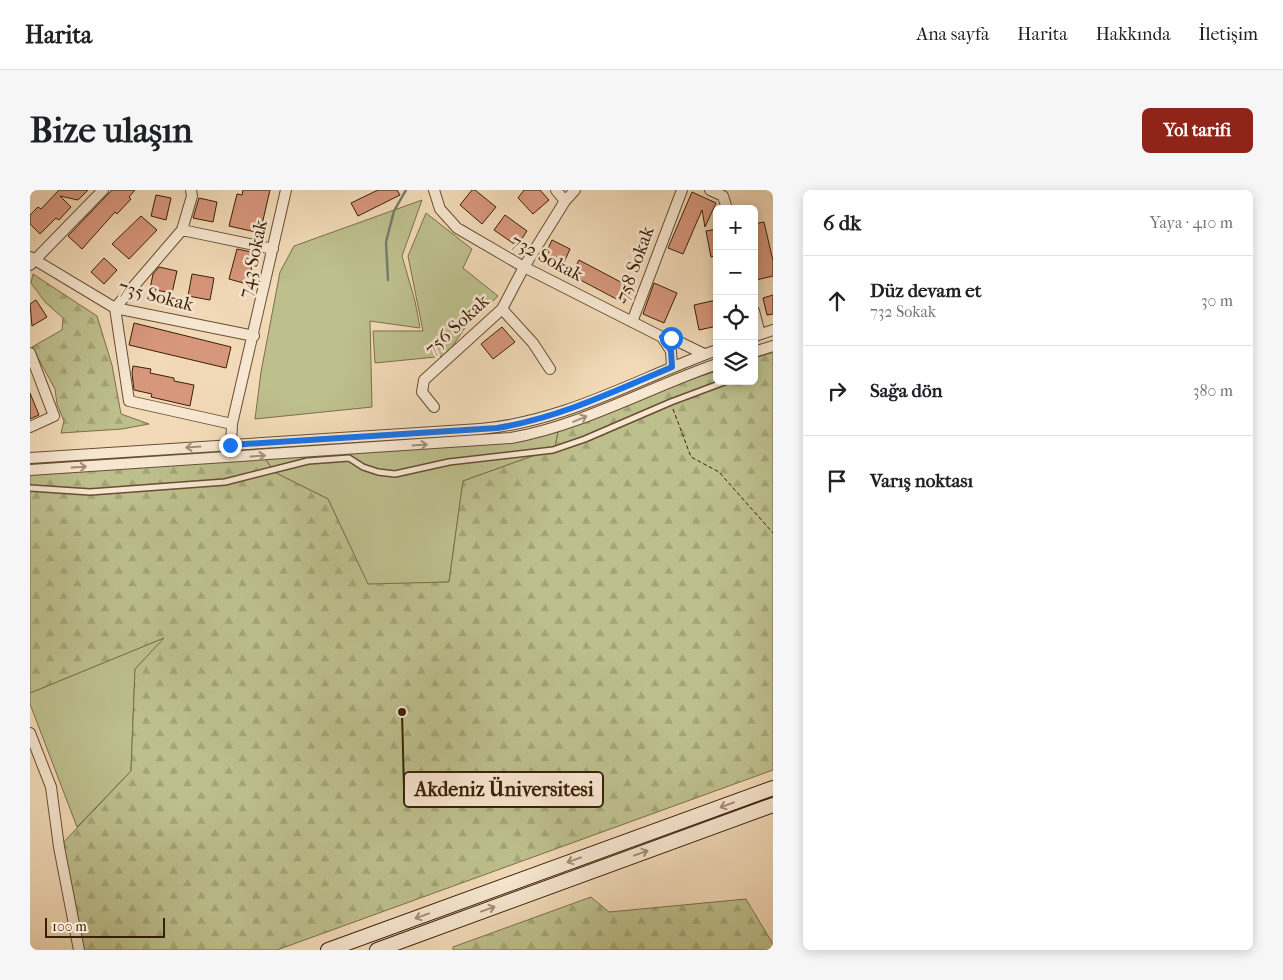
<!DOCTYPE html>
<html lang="tr">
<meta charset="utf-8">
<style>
:root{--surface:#fff;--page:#f6f6f6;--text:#202124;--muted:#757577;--line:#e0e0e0;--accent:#8f2418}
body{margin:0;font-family:"IM FELL French Canon",serif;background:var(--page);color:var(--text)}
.controls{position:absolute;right:15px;top:15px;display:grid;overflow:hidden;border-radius:8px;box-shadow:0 2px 12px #0003}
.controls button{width:45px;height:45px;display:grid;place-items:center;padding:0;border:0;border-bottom:1px solid var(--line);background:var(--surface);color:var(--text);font:25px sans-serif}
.scale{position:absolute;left:15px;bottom:12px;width:120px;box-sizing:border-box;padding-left:5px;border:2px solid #3a1f05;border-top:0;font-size:14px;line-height:18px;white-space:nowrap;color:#3a1f05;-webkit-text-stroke:4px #f7e7d1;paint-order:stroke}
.stop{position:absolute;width:15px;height:15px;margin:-11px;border:4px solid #1a73e8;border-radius:50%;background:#fff}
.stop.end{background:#1a73e8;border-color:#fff;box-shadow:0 1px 5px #0008}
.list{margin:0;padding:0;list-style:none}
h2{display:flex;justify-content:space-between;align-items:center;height:65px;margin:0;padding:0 20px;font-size:21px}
h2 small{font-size:16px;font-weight:400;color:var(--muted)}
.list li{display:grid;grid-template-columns:32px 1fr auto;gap:15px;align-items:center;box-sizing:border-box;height:90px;padding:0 20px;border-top:1px solid var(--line)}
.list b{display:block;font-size:19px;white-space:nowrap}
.list p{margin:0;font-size:16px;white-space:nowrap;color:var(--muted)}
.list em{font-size:16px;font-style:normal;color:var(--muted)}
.icon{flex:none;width:28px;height:28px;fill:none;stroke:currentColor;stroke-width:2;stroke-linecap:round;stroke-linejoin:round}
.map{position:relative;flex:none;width:743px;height:760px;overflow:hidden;border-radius:8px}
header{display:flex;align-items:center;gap:30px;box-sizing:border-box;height:70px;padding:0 25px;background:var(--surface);border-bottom:1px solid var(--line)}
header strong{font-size:24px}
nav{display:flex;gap:28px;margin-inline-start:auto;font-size:18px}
.intro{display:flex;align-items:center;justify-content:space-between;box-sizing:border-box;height:120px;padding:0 30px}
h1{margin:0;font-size:35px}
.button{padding:12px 22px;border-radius:8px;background:var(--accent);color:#fff;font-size:18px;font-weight:700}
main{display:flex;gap:30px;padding:0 30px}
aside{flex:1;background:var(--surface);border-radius:8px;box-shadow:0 2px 12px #0003}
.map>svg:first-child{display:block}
.grass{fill:#bdbf8d;stroke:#7c6f49}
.forest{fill:url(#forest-firs);stroke:#7c6f49}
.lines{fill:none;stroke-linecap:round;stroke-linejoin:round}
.stream{stroke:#757c6f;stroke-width:2.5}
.building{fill:#d7977c;stroke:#3a1f05}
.lane-casing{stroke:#684e32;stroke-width:8}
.street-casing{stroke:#684e32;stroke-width:12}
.secondary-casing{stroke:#3a1f05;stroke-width:16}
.path{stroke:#3a1f05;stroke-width:1;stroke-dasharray:4 2.5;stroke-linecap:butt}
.lane{stroke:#f7e7d1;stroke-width:5}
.street{stroke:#f7e7d1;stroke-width:10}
.secondary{stroke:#f7e7d1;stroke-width:14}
.oneway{stroke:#a28d75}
.route{stroke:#1a73e8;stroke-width:6}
.labels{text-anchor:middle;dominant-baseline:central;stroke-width:5;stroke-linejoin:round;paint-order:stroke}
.street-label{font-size:19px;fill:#3a1f05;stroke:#f7e7d1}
.leader{fill:none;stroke:#3a1f05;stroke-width:2}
.callout-dot{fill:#3a1f05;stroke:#f7e7d1;stroke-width:2}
.callout{fill:#f7e7d1;stroke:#3a1f05;stroke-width:2}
.callout-label{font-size:20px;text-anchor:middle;font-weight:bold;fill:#3a1f05}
</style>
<header>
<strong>Harita</strong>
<nav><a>Ana sayfa</a><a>Harita</a><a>Hakkında</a><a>İletişim</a></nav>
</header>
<div class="intro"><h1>Bize ulaşın</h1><a class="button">Yol tarifi</a></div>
<main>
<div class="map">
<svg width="743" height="760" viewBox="0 0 743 760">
<defs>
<pattern id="forest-firs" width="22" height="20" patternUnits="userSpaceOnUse" patternTransform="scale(1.25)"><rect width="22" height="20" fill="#bdbf8d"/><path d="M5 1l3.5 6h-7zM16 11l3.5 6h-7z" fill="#a3a478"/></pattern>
</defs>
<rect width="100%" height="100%" fill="#f2dab8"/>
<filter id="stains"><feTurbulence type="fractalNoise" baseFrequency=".004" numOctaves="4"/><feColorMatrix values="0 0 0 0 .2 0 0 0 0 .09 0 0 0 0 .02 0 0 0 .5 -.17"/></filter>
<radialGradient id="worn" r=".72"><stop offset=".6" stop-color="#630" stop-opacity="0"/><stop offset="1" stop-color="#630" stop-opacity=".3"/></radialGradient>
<path class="grass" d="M392 10 372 66 385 111 390 138 340 131 342 217 225 229 231 182 250 82 264 56Z
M396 23 442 59 433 78 468 106 434 139 416 166 345 173 343 141H393L378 66Z
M528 242 525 258 433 291 419 392 338 395 298 309 244 282 235 268 465 254 485 252Z
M136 447 105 479 101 581 47 637 0 514V503Z"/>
<path class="forest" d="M3 84 67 126 82 175 91 224 119 234 92 239 31 243 34 231 27 214 25 199 2 157 32 140 33 128 15 112 1 93Z
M741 163H743V580L247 760H49L29 657 101 581 105 479 134 448 0 503V284L235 268 244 282 298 309 338 394 419 392 433 291 525 258 528 242 635 198 687 181V191H724V168Z
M561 707 579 722 716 709 743 754V760H423V757Z"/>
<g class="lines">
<path class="stream" d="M358 90 356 52 364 21 376 0"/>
</g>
<path class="building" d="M29 0H58L48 10 30 6 41 17 29 30 26 28 10 44 0 34V25L8 17 11 19Z
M82 0H105L99 7 101 9 87 24 85 22 52 59 38 46Z
M213 0H240L230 43 199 36 207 4 212 5Z
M348 0H367L370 5 328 26 321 13Z
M442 0H445L466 17 452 34 430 15Z
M494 0H510L519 10 503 24 488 8Z
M662 2 686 13 675 37 672 20 653 64 638 58Z
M126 5 141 8 136 30 121 26Z
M169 8 187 12 183 32 163 28Z
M475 25 497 41 487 56 464 40Z
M111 26 127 40 99 69 82 54Z
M734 32 743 71V86L726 90 724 34Z
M687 39V65L681 67 676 41Z
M522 50 540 59 531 79 513 70Z
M207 59 226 63 217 94 199 89Z
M74 68 87 80 74 94 61 82Z
M549 70 602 98 594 113 541 85Z
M129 77 147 81 142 103 120 99 123 84Z
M162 84 184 88 180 110 158 106Z
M624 93 647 103 634 133 613 124Z
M743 105V124L737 125 733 108Z
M6 110 17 127 2 136 0 114Z
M686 110 687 136 669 140 664 115Z
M104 133 201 157 196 178 99 155Z
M472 137 485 152 463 169 451 154Z
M103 176 121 179 120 183 144 188V191L164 195 160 216 121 207 122 204 104 200 102 183Z
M0 203 9 225 0 229Z"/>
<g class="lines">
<g class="lane-casing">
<path id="lane" d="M0 298 60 302 195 292 278 271 319 268 333 277 348 282 365 284 419 272 523 260 555 249 641 212 697 191"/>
</g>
<g class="street-casing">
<path id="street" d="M161 0 162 6 152 40 85 118 99 211 202 234
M404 0 410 19 427 38 494 77 632 147 641 161 642 177
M526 0 535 11
M680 0 693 6 697 19
M152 40 243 59
M0 67 85 118 224 146
M0 75 73 0
M472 119 503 153 520 179
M724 121 730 144
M602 132 652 0
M725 146 743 140
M632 147 641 148 674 164
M724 162 743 156
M0 163 24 226 0 237
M404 217 392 202 394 190 472 119 494 77 535 11 545 0
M201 255 202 234 256 0
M0 268 450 239C535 232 608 188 687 160
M0 280 481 248C553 235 618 198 687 174
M0 543 21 597 29 657 49 760"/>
</g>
<g class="secondary-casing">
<path id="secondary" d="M298 760 743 598
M347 760 743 615"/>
</g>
<path class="path" d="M643 219 661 267 689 282 743 343"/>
<use href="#lane" class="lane"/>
<use href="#street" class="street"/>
<use href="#secondary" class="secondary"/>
</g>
<defs><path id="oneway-shaft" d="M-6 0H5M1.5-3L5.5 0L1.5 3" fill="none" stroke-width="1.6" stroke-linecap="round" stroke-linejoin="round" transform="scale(1.25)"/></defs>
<g class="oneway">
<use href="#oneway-shaft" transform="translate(550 229) rotate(-23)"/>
<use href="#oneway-shaft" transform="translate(390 255) rotate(-4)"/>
<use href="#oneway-shaft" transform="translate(163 257) rotate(176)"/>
<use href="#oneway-shaft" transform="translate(228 266) rotate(-4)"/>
<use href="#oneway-shaft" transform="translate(49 277) rotate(-3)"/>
<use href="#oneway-shaft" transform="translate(697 615) rotate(160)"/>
<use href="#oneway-shaft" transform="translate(611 663) rotate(-20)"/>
<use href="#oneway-shaft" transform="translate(544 670) rotate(160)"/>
<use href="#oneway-shaft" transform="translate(458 719) rotate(-20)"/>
<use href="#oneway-shaft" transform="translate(392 726) rotate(160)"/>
</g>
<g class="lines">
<path class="route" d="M200 255 467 238C529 228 585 201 642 177L641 161 632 147 641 148"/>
</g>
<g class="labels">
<g class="street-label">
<text transform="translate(517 68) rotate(28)">732 Sokak</text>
<text transform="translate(223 69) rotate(-78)">743 Sokak</text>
<text transform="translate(605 74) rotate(-70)">758 Sokak</text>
<text transform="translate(126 106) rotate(14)">735 Sokak</text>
<text transform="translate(427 135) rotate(-43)">756 Sokak</text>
</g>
</g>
<path class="leader" d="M372 522L374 599"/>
<circle class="callout-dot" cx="372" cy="522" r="5"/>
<rect class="callout" x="374" y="582" width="199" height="35" rx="5"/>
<g class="callout-label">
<text x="474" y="606">Akdeniz Üniversitesi</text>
</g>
<rect width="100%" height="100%" filter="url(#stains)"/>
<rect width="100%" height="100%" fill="url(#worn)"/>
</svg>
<div class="controls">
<button>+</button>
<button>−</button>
<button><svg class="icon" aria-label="locate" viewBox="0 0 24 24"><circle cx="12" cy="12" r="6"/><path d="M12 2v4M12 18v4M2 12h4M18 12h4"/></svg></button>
<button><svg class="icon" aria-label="layers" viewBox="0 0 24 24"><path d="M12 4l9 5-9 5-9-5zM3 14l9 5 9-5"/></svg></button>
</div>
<div class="scale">100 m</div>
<div class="stop" style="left:641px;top:148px"></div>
<div class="stop end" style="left:200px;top:255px"></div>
</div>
<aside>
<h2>6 dk<small>Yaya · 410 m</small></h2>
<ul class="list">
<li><svg class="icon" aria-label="ahead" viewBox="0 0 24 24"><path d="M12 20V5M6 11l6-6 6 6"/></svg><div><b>Düz devam et</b><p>732 Sokak</p></div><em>30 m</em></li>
<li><svg class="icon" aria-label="right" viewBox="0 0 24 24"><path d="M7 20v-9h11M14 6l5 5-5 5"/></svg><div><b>Sağa dön</b></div><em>380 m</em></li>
<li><svg class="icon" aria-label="arrive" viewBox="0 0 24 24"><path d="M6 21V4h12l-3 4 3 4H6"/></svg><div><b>Varış noktası</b></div></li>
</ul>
</aside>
</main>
